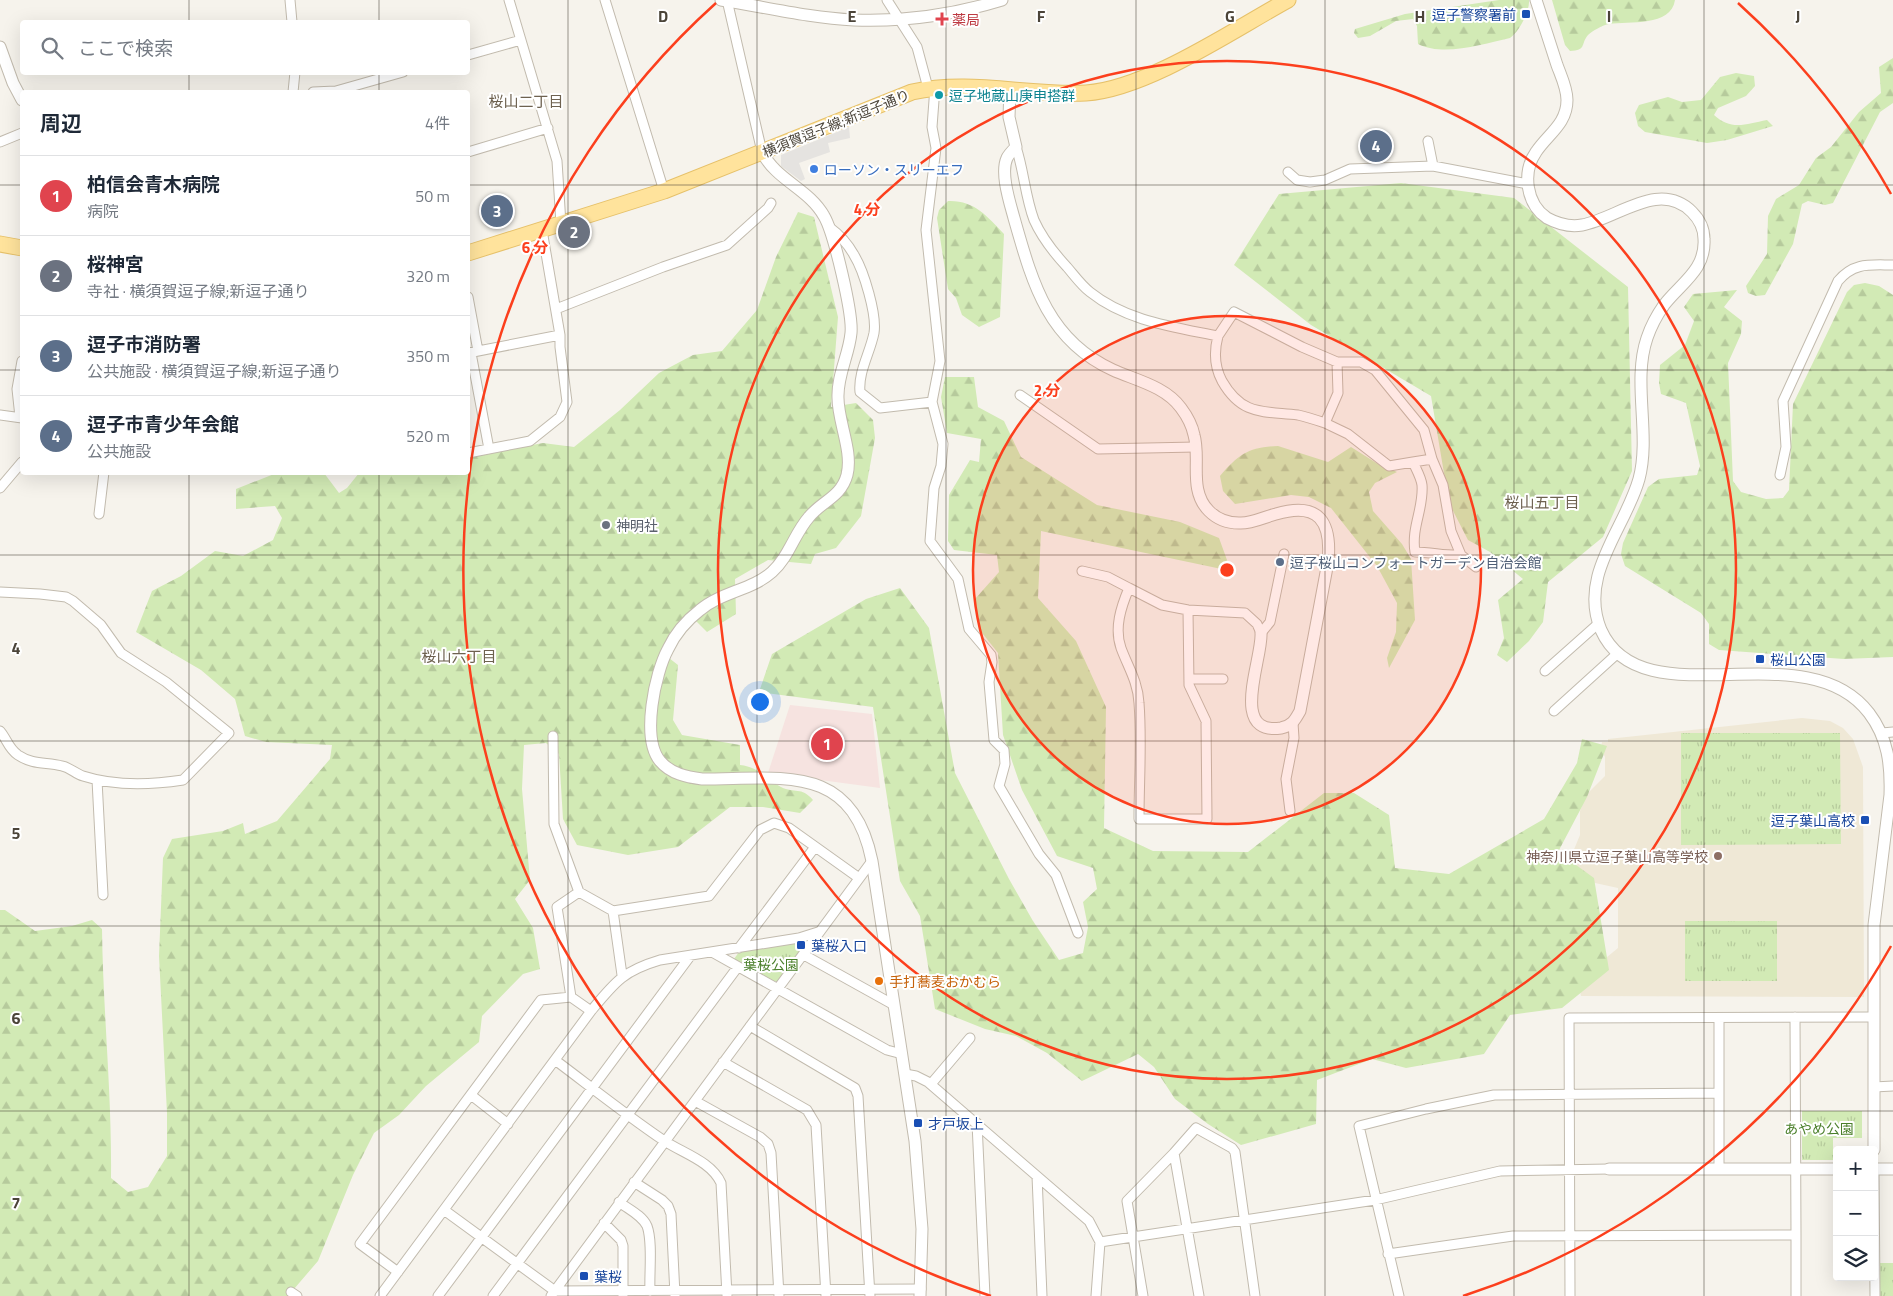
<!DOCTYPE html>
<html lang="ja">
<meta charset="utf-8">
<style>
:root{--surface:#fff;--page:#f6f6f7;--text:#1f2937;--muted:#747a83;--line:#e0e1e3;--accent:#111827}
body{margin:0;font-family:"Titillium Web","Noto Sans JP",sans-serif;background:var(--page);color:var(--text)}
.controls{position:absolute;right:15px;bottom:15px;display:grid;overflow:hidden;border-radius:5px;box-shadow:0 5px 20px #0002}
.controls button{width:45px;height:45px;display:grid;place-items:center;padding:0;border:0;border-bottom:1px solid var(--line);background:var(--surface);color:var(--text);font:25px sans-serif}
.you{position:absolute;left:759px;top:701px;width:18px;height:18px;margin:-12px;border:4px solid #fff;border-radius:50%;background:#1a73e8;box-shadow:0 0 0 8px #1a73e833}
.badge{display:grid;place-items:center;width:32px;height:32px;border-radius:50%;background:var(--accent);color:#fff;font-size:16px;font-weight:700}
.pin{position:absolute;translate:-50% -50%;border:2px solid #fff;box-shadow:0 1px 5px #0006}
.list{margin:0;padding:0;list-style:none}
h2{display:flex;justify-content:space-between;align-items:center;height:65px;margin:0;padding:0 20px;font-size:21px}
h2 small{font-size:16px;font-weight:400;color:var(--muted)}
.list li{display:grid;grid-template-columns:32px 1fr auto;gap:15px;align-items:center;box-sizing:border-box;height:80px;padding:0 20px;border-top:1px solid var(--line)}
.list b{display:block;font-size:19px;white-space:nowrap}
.list p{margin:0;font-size:16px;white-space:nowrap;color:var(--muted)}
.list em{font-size:16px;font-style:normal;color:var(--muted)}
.icon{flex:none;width:28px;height:28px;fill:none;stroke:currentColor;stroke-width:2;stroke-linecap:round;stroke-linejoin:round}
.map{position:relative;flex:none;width:1893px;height:1296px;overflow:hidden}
.search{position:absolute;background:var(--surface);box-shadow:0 5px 20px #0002;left:20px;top:20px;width:450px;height:55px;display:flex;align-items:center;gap:12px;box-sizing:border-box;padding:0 18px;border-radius:5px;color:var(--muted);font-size:19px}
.panel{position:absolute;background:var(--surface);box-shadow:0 5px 20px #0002;left:20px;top:90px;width:450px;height:385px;border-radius:5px}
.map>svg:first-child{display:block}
.education{fill:#efe8d6}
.medical{fill:#f6e3e0}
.grass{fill:url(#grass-tufts)}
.forest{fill:url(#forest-firs)}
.parking{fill:#e5e3e0}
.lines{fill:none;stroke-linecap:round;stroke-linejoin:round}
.minor-casing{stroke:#c2bbae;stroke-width:11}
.tertiary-casing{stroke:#c2bbae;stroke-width:13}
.primary-casing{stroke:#e6c16a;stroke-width:17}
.minor{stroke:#fff;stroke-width:9}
.tertiary{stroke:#fff;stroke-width:11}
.primary{stroke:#ffe39c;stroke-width:15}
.grid{fill:none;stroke:#4b4439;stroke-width:1;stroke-opacity:0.55}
.ring{fill:none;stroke:#fc3f1d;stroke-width:2.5}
.transit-dot{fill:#1a4fb4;stroke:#fff;stroke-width:2}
.health-dot{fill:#e0444e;stroke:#fff;stroke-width:2}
.culture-dot{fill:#0f9aa8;stroke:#fff;stroke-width:2}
.shop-dot{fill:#3f7fe0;stroke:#fff;stroke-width:2}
.worship-dot{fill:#6b7280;stroke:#fff;stroke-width:2}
.service-dot{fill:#5c6f8a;stroke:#fff;stroke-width:2}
.education-dot{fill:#8d6e63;stroke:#fff;stroke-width:2}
.food-dot{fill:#e8710a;stroke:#fff;stroke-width:2}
.labels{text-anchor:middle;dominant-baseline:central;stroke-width:4;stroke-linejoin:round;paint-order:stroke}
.transit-label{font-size:14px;fill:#164399;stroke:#fff;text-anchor:start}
.health-label{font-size:14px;fill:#be3a42;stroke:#fff;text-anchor:start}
.culture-label{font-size:14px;fill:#0d838f;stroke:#fff;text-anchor:start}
.street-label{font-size:14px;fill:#4b4439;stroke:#fff}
.shop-label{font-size:14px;fill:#366cbe;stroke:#fff;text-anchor:start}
.worship-label{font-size:14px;fill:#5b616d;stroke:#fff;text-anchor:start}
.service-label{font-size:14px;fill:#4e5e75;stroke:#fff;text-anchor:start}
.education-label{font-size:14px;fill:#785e54;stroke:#fff;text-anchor:end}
.park-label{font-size:14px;fill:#4a7f2a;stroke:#fff}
.food-label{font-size:14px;fill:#c56008;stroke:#fff;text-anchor:start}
.neighbourhood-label{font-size:15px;fill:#6e6250;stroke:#fff}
.grid-label{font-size:16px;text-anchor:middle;font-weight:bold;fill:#4b4439;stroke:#fff;stroke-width:4;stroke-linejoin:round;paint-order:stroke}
.centre{fill:#fc3f1d;stroke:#fff;stroke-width:2.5}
.ring-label{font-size:15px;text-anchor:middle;font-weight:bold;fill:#fc3f1d;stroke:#fff;stroke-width:4;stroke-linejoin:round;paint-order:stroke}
</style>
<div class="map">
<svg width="1893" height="1296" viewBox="0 0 1893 1296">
<defs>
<pattern id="grass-tufts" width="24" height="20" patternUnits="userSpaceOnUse" patternTransform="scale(1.25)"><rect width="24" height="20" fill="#d2eab5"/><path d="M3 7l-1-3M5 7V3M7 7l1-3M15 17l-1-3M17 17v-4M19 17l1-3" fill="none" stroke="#b6ca9c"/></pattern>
<pattern id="forest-firs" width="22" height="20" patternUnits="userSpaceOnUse" patternTransform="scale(1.25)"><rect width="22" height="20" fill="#d2eab5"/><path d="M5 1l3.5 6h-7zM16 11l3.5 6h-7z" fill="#b6ca9c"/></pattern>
</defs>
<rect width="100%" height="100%" fill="#f6f3ec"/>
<path class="education" d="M1802 718 1830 721 1843 728 1853 739 1863 767 1864 997 1581 996 1578 981 1618 948V888L1563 876 1580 835V811L1586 795 1605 776V757L1601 748 1602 742H1608V739Z"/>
<path class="medical" d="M790 705 872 714 880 788 768 773Z"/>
<path class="grass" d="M1681 733H1840L1841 844 1681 845Z
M1685 921H1777V981H1685Z
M799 942 800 950 778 981 769 982 737 963 734 959 739 952Z
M1802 1111H1862V1138H1833V1160H1802Z
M1879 1263H1893V1296H1878Z"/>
<path class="forest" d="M1499 0H1529C1530 11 1519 32 1510 38 1483 44 1444 57 1418 44L1417 26 1413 19 1396 21 1370 36 1358 38 1354 33 1355 29 1405 14Z
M1552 0H1675C1671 27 1629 21 1609 24 1603 25 1592 31 1588 35 1580 45 1587 50 1570 51L1565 45Z
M1893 58V103L1880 112 1833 203 1825 205 1808 201 1802 204 1793 244 1765 295 1756 296 1748 293 1746 286 1767 254 1768 216 1776 199 1799 185 1816 158 1831 147 1859 112 1881 93 1879 67Z
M1736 73 1754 76 1755 86 1746 96 1718 108 1714 115C1731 131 1746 124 1767 120L1773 126 1727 140 1707 143 1645 132 1638 126 1635 113 1639 105 1668 97 1682 102 1701 100 1720 77Z
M1401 183 1514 198 1628 287 1632 471 1603 537 1548 582 1543 622 1529 641 1507 662 1497 655 1504 638 1498 600 1523 579 1490 552 1468 540 1449 503 1431 396 1311 325 1234 265 1279 194Z
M948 201C974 200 987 216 1004 234L1000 317 979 327 962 315 956 298 948 289 937 218 939 210Z
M798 212 814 217 838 317 831 407 856 403 873 420 875 438 861 516 836 548 815 554 811 564 768 560 735 579 736 614 707 632 689 614 660 651 678 665 673 720 682 735 740 745V765C760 767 765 779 781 787 795 794 801 786 813 800L800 813 763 807H730L678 847 628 855 577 845 563 819 559 754 546 743 524 745 522 789 530 880 515 899 533 928 540 969 523 974 482 1016 479 1042 426 1086 399 1115 374 1133 353 1175 318 1261 288 1296H0V910H5L35 931 72 926 92 920 102 929C103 1012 112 1095 111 1178L128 1192 148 1187 167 1156V1113L159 956 163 858 172 839 223 831 243 823 245 834 277 821 330 759 332 745 266 742 245 736 235 699 201 670 136 632 152 591 181 576 215 551 243 556 273 540 282 518 275 506 236 509V489L274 474 324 473 339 493 347 488 359 473 468 472V457L543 443 574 447 620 410 659 373 693 355 722 351 757 310 776 257Z
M1865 283 1879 286 1893 295V657L1844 659 1719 650 1709 644V624L1701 613 1625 566 1621 554 1623 543 1648 487 1659 479 1697 475 1700 466 1686 403 1661 394 1659 383 1660 365 1685 345 1694 321 1684 307 1693 294 1737 290 1724 307 1742 321 1741 334 1728 363 1733 481 1741 492 1766 499 1783 498 1789 490 1793 404 1847 292 1854 285Z
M945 377H974L978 407 1004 421 1021 457 1097 505 1180 522 1219 538 1231 571 1041 531 1038 598 1076 641 1106 707 1104 828 1153 851 1248 852 1324 793H1354L1389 815 1395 868 1449 874 1544 819 1577 763 1582 739 1607 746 1587 797 1558 852 1594 878 1609 970 1562 1008 1510 1015 1484 1054 1406 1068 1372 1059 1317 1080 1316 1124 1241 1145 1208 1124 1175 1099 1154 1067 1138 1054 1082 1081 1047 1053 1016 1036 985 1029 935 1009 920 916 900 881 873 707 759 692 772 654 866 599 900 588 929 628 955 773 1009 879 1033 921 1059 960 1083 953 1088 927 1083 902 1097 889 1093 868 1057 856 1022 790 1003 735 998 653 979 629 975 599 999 572 997 555 954 550 948 541 949 495 970 460 979 462 981 439 947 433 941 397Z
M1278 446 1328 462 1351 447 1378 464 1397 472 1375 483 1369 492 1373 511 1402 544 1411 559 1415 620 1389 668 1387 658 1396 632 1397 603 1377 566 1331 508 1309 497 1291 495 1235 504 1223 491 1220 476C1239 454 1249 447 1278 446Z"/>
<path class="parking" d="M849 127 850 138 828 143 830 152 799 163 805 179 801 181 781 166V155Z"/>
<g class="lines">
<g class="minor-casing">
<path id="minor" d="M290 0 292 22
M509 0 557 161 561 224
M605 0 664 191
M727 0 762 152
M887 0 917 47 928 88
M468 55 521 40
M935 87 932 127 936 148 926 230 940 361 932 402 943 444 941 466 934 488 930 541 958 579 969 629 991 655 992 662 989 682 994 740 1004 750 1005 764 999 786 1039 854 1056 875 1078 933
M293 92 295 72
M313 92 336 91 403 72
M1428 141 1433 166 1528 184
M0 142 22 133
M1016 147C1024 171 1025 196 1034 220 1042 238 1054 253 1067 267 1074 275 1081 285 1090 292 1126 321 1174 327 1218 336L1234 312 1302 347 1337 362H1361L1375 370 1424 430 1432 459 1443 485 1451 531 1461 555 1476 567
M468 152 548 128
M1288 172 1297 180 1310 182 1325 180 1350 169 1433 166
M829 227C840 235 848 244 854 255 864 271 877 315 874 333 870 353 858 372 860 392L880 408 932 402
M468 297 478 351
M556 309 663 267 727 245 768 208 771 203
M1218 336C1214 351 1214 366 1222 381 1242 416 1263 411 1298 415 1307 417 1316 420 1325 423L1338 393 1337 362
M468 353 560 335
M471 353 489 449
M1020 395 1098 449 1196 447
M0 415 22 418
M20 417 17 389 22 361
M1325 423 1348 434 1389 466 1413 462
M468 453 530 441 560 417 567 402 560 347V335L542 230
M1432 459 1413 462C1416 469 1421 477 1422 485 1424 508 1411 527 1415 552 1432 552 1445 556 1461 555
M1780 475 1786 447 1783 401 1838 281C1854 262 1870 265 1893 265
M0 488 22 462
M99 514 104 472
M1082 571 1108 577 1129 588C1121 607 1114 628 1121 648 1128 667 1138 682 1139 703 1142 742 1139 781 1139 819H1207L1206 721 1189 685 1188 610
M1129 588 1162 605 1188 610 1245 613 1257 624 1261 633 1270 622 1284 554
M0 592 40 594 66 597 73 601 101 625 121 653 166 682 229 733 183 780C150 785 114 786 83 776 76 774 69 767 62 766 46 762 33 765 18 755 8 748 7 739 0 731
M1545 671 1599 623
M1189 679H1223
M1554 711 1618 653
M1882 733 1893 732
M553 736 554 824 579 892
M97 780 103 895
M1290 811 1286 779 1294 738 1293 723
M613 911 709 896 760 830 774 823 789 828 859 878
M739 948 815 847
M712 952 887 1050 902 1054
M804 955 894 1005
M591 1011 571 997 557 907 579 892 613 911 622 975
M750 1026 855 1088 858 1096 870 1296
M555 1060C591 1087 626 1115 663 1140 682 1153 711 1161 721 1183L727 1295
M723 1062 807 1110 816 1125 826 1296
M905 1074 916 1076 928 1082 1089 1221 1100 1242 1096 1296
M931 1084 970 1038
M1874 1087 1893 1086
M1719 1093V1018
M471 1095 508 1124
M695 1101 760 1137 768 1144 771 1153 779 1296
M977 1123 985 1296
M1174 1153 1196 1128 1232 1148 1235 1152 1255 1296
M1874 1169 1875 1296
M1037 1176 1042 1296
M634 1182 662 1200 668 1206 671 1214 675 1295
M619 1202C628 1209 642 1215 647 1226 653 1242 649 1273 650 1291
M444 1210 555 1291 921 1289
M604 1223 621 1240 623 1246V1295
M1796 1235V1296
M1100 1242 1375 1200 1500 1171 1609 1169
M1388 1254 1513 1236 1796 1235 1795 1017
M398 1272 360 1244 541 1000 571 997
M291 1292 297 1296
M380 1296 591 1011C615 982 623 971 660 960L799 938 818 932
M438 1296 691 955
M493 1296 737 968
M551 1296 872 861
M1143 1296 1127 1201 1174 1153 1199 1296
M1399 1296 1359 1126 1426 1109 1494 1095 1719 1093V1169
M1570 1296 1569 1018 1873 1017"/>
</g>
<g class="tertiary-casing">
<path id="tertiary" d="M721 0C765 7 810 18 854 20 906 22 953 15 1002 0
M1536 0C1543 21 1550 43 1557 65 1561 76 1567 88 1567 100 1567 124 1548 134 1536 152 1522 172 1526 204 1547 218 1558 224 1570 227 1582 225 1617 219 1659 179 1692 212 1699 219 1704 229 1704 239 1706 270 1681 283 1664 305 1657 315 1651 326 1647 338 1632 382 1651 434 1639 479 1625 529 1578 575 1601 630 1642 722 1805 629 1869 713 1888 738 1891 765 1890 795L1874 925V1150
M0 47 13 83 22 100
M1010 89 1009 117 1016 147C1013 150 1009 154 1007 158 1000 173 1010 203 1014 218 1032 281 1047 340 1113 370 1135 380 1165 386 1181 408 1187 416 1192 425 1194 435 1201 459 1188 490 1209 511 1217 519 1228 523 1239 523 1251 524 1264 517 1276 514 1319 501 1332 522 1328 562L1300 711C1295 720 1292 726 1281 728 1228 736 1263 658 1261 633
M762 152C776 180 809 189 824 216 834 233 853 314 851 333 849 355 837 375 838 398 838 422 853 451 847 475 841 497 822 501 809 517 794 534 789 557 772 572 752 590 721 592 700 610 687 620 675 634 668 649 655 673 641 738 660 761 671 774 687 777 702 779 782 779 852 762 872 861L915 1141 922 1229 920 1296
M1609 1169H1837
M1874 1169H1893"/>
</g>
<g class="primary-casing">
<path id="primary" d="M0 244 22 248
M468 253 664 191 912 92C970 79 1027 96 1086 93 1147 89 1233 30 1288 0"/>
</g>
<use href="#minor" class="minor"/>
<use href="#tertiary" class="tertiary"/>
<use href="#primary" class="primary"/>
</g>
<path class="grid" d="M189 0V22M379 0V22M568 0V1296M757 0V1296M946 0V1296M1136 0V1296M1325 0V1296M1514 0V1296M1704 0V1296M189 72V92M379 72V92M0 185H22M468 185H1893M0 370H22M468 370H1893M189 472V1296M379 472V1296M0 555H1893M0 741H1893M0 926H1893M0 1111H1893"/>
<circle cx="1227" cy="570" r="254" fill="#fc3f1d" fill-opacity=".12"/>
<g class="ring">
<circle cx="1227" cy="570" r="254"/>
<circle cx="1227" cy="570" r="509"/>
<path d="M1891 946A763 763 0 0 1 1463 1296M991 1296A763 763 0 0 1 716 3M1738 3A763 763 0 0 1 1891 194"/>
</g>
<g class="transit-dot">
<rect x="1521" y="9" width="10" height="10" rx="2.5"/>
<rect x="1755" y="654" width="10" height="10" rx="2.5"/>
<rect x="1860" y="815" width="10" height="10" rx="2.5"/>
<rect x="796" y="940" width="10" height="10" rx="2.5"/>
<rect x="913" y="1118" width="10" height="10" rx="2.5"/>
<rect x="579" y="1271" width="10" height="10" rx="2.5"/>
</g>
<path class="health-dot" d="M939.5 11.5h5v5h5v5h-5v5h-5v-5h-5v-5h5z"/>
<circle class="culture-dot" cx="939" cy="95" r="5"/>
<circle class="shop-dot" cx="814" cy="169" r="5"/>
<circle class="worship-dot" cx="606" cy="525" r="5"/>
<circle class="service-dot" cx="1280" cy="562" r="5"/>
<circle class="education-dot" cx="1718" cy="856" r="5"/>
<circle class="food-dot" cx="879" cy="981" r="5"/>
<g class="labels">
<g class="transit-label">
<text x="1516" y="14" text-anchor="end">逗子警察署前</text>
<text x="1770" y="659">桜山公園</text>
<text x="1855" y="820" text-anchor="end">逗子葉山高校</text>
<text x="811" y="945">葉桜入口</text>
<text x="928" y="1123">才戸坂上</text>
<text x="594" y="1276">葉桜</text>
</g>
<g class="health-label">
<text x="952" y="19">薬局</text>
</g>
<g class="culture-label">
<text x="949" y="95">逗子地蔵山庚申搭群</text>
</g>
<g class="street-label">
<text transform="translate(836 123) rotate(-22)">横須賀逗子線;新逗子通り</text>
</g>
<g class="shop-label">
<text x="824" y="169">ローソン・スリーエフ</text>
</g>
<g class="worship-label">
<text x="616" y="525">神明社</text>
</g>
<g class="service-label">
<text x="1290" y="562">逗子桜山コンフォートガーデン自治会館</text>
</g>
<g class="education-label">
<text x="1708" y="856">神奈川県立逗子葉山高等学校</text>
</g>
<g class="park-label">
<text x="771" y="964">葉桜公園</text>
<text x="1819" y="1128">あやめ公園</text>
</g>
<g class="food-label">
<text x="889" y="981">手打蕎麦おかむら</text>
</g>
<g class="neighbourhood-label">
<text x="526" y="101">桜山二丁目</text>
<text x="1542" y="502">桜山五丁目</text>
<text x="459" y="656">桜山六丁目</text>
</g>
</g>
<g class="grid-label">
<text x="663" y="22">D</text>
<text x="852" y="22">E</text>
<text x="1041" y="22">F</text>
<text x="1230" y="22">G</text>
<text x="1420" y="22">H</text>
<text x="1609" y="22">I</text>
<text x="1798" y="22">J</text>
<text x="16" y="654">4</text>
<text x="16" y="839">5</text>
<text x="16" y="1024">6</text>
<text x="16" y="1209">7</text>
</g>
<circle cx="1227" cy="570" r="8" class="centre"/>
<g class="ring-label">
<text x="867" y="215">4 分</text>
<text x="535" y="253">6 分</text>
<text x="1047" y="396">2 分</text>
</g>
</svg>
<div class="controls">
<button>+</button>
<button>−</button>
<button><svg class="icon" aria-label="layers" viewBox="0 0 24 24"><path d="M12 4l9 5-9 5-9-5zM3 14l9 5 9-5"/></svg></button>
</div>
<div class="you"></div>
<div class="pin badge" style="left:827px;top:744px;background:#e0444e">1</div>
<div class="pin badge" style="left:574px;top:232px;background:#6b7280">2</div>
<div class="pin badge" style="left:497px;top:211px;background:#5c6f8a">3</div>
<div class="pin badge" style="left:1376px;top:146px;background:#5c6f8a">4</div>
<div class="search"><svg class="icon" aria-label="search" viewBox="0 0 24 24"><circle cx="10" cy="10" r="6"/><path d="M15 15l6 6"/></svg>ここで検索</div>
<section class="panel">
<h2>周辺<small>4件</small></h2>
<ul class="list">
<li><span class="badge" style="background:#e0444e">1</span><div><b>柏信会青木病院</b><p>病院</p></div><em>50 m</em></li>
<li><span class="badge" style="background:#6b7280">2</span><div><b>桜神宮</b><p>寺社 · 横須賀逗子線;新逗子通り</p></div><em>320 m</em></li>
<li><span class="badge" style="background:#5c6f8a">3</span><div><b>逗子市消防署</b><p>公共施設 · 横須賀逗子線;新逗子通り</p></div><em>350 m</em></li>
<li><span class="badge" style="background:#5c6f8a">4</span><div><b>逗子市青少年会館</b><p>公共施設</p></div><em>520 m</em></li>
</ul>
</section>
</div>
